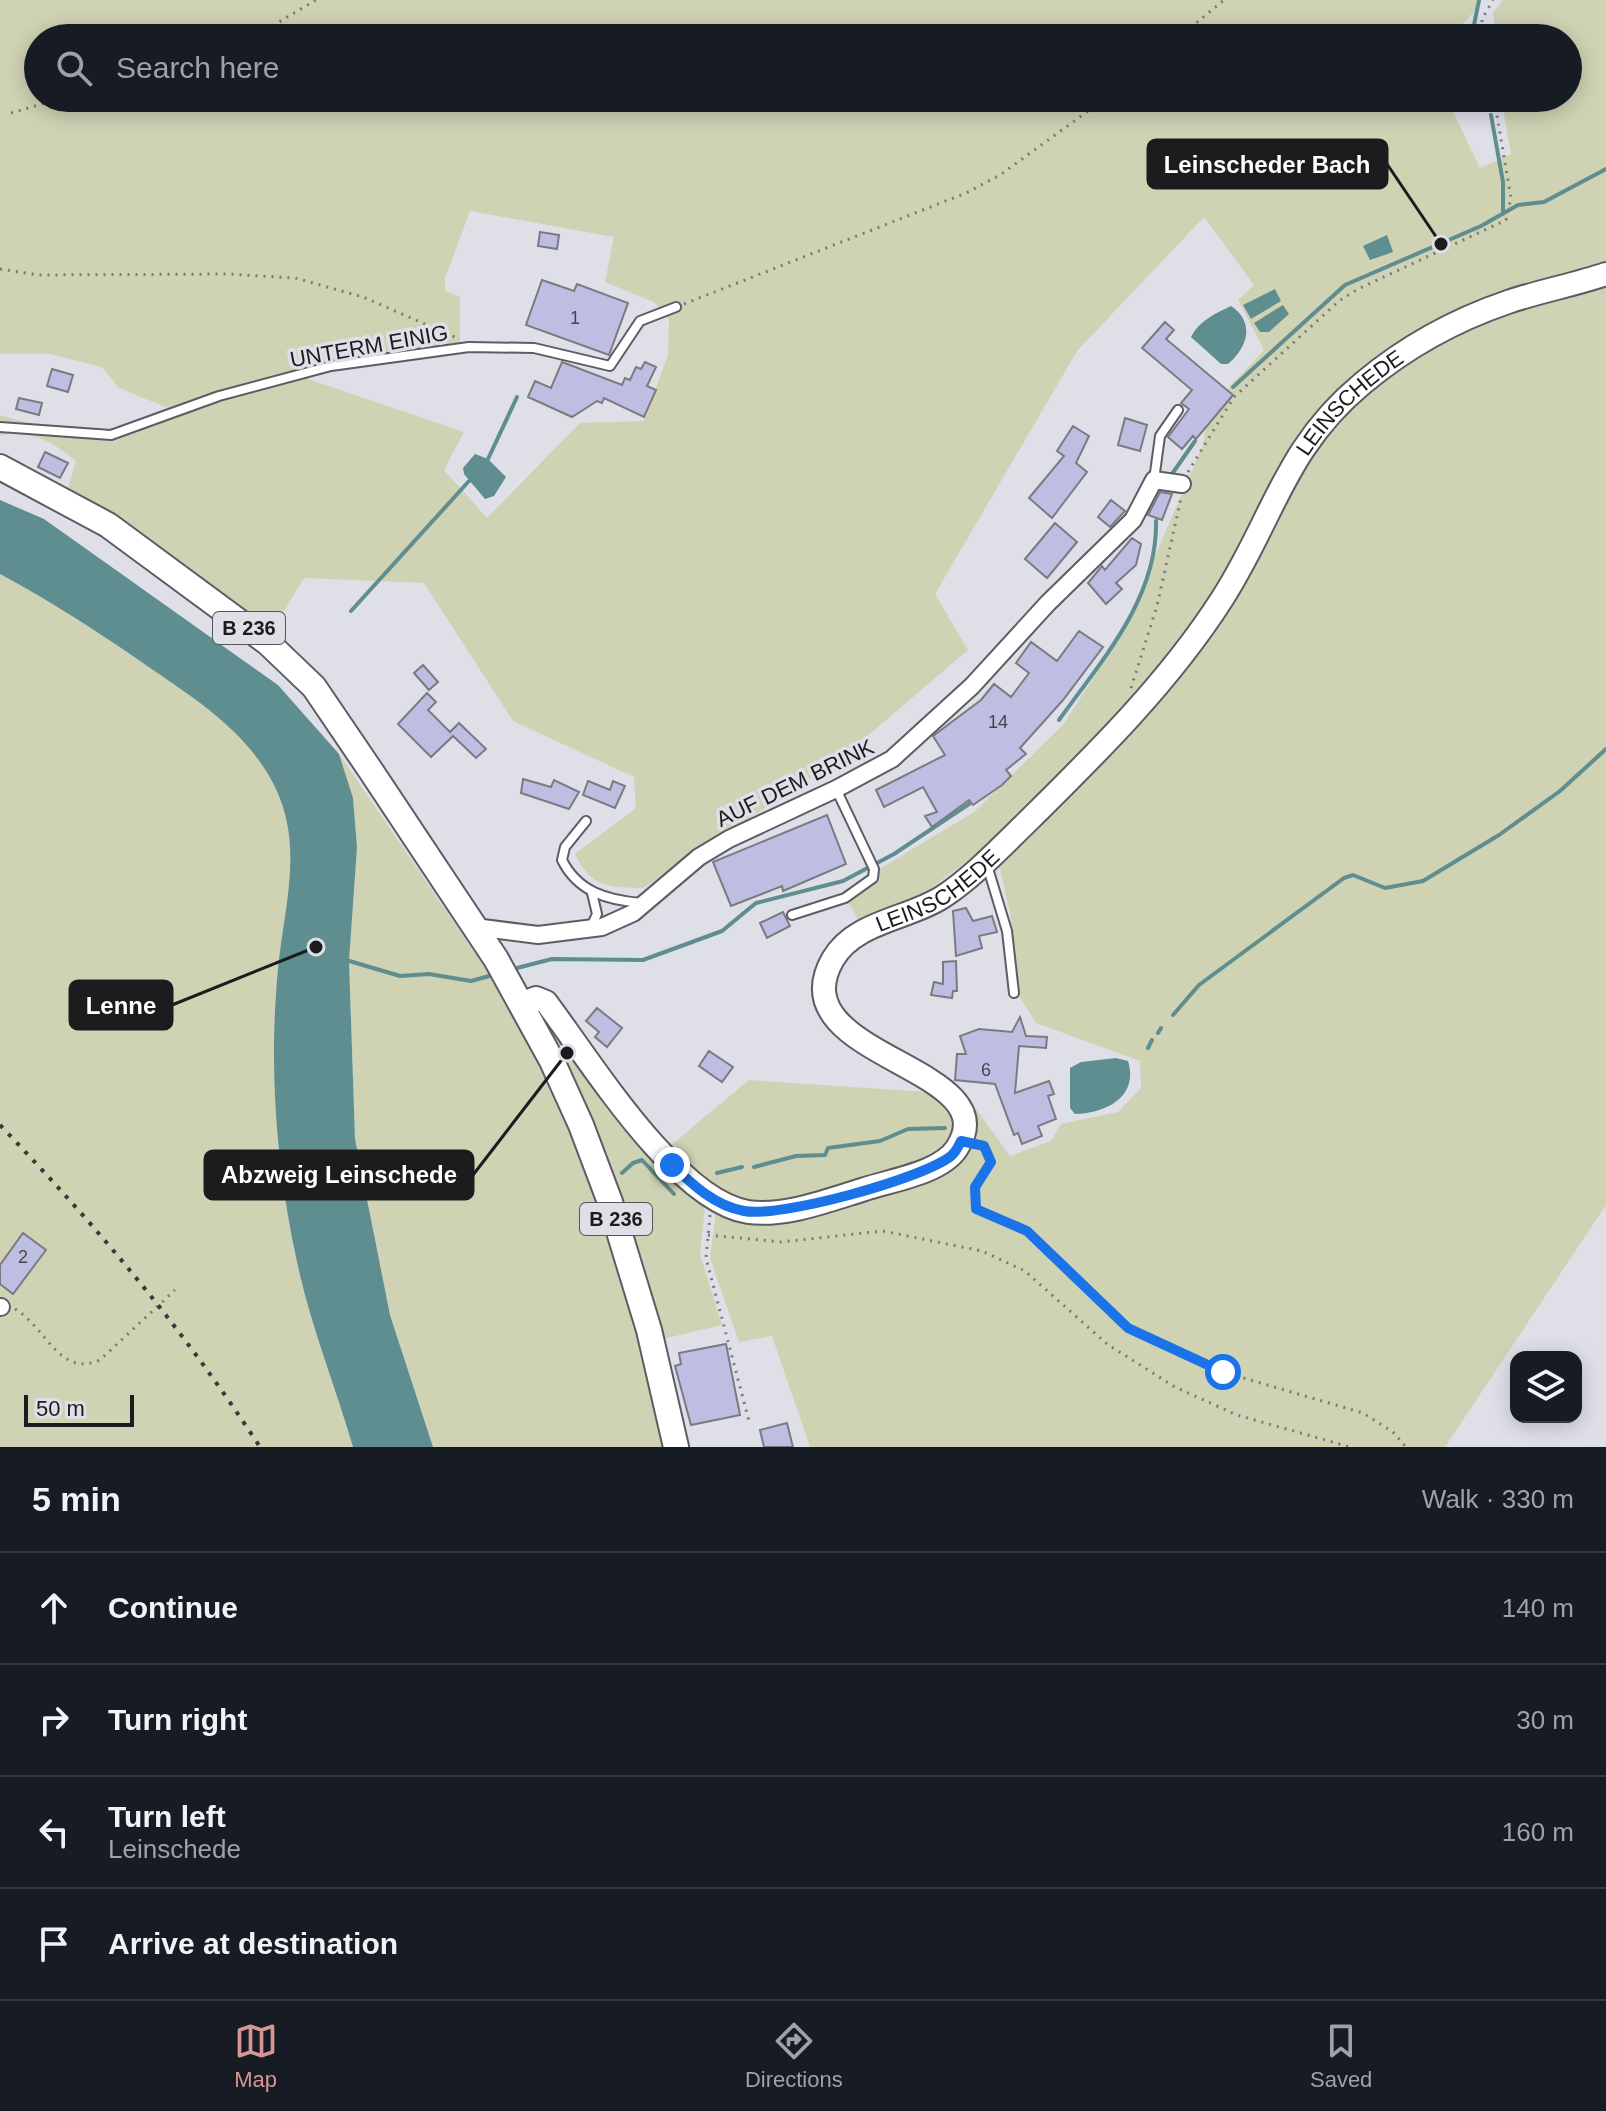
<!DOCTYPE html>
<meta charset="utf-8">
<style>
:root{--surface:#171b24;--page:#20242c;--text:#f1f3f6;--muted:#9ea1a6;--line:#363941;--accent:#d69792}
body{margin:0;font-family:Arial,sans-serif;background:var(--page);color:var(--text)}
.controls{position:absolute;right:24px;bottom:24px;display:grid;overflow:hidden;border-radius:16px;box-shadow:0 4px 20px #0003}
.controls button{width:72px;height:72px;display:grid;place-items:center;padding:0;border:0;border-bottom:2px solid var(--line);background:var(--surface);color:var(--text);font:40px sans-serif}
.scale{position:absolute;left:24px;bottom:20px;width:110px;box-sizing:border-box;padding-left:8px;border:4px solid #1c1c1f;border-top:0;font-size:22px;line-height:28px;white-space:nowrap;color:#1c1c1f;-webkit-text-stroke:6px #dfdfe8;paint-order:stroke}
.stop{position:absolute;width:24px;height:24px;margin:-18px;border:6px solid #1a73e8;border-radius:50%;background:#fff}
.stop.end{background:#1a73e8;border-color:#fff;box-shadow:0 2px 8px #0008}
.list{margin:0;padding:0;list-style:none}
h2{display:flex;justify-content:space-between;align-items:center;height:104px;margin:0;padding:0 32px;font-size:34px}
h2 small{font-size:26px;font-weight:400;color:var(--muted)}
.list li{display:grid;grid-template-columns:52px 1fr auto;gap:24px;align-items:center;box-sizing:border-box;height:112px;padding:0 32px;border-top:2px solid var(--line)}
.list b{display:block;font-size:30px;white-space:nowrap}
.list p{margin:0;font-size:26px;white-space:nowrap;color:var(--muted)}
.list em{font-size:26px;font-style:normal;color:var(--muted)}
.icon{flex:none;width:44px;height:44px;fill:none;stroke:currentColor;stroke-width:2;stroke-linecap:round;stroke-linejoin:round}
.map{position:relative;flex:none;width:1606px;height:1447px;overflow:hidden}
.search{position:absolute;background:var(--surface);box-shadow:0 4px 20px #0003;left:24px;right:24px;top:24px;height:88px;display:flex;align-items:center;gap:20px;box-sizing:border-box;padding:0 28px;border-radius:44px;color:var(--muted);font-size:30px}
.sheet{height:552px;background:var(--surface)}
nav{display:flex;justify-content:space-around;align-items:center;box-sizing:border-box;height:112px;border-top:2px solid var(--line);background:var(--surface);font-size:22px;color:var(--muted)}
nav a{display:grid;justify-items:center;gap:4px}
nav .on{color:var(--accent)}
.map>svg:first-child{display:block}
.green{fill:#cfd2b3}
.water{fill:#5f8e90}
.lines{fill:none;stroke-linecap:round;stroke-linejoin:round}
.stream{stroke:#5f8e90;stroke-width:4}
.building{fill:#bebee2;stroke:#7b7a83;stroke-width:2}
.service-casing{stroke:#5c5c64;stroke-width:12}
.minor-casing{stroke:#5c5c64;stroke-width:20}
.secondary-casing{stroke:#5c5c64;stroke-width:26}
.primary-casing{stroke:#5c5c64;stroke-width:28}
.path{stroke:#79797f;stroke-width:3;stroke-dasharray:2 6;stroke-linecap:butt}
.service{stroke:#fff;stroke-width:8}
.minor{stroke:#fff;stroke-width:16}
.secondary{stroke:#fff;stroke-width:22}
.primary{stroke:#fff;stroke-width:24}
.rail{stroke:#39393d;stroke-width:4;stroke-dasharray:4 8;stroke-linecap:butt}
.route{stroke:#1a73e8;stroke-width:10}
.labels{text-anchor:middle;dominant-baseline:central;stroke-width:7;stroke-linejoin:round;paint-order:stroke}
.number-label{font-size:18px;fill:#444450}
.shield{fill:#dfdfe8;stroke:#56565b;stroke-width:2}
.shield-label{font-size:20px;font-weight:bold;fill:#1c1c1f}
.street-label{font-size:22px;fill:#1c1c1f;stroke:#dfdfe8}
.leader{fill:none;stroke:#1c1c1f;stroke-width:3}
.callout-dot{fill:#1c1c1f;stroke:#dfdfe8;stroke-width:3}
.callout{fill:#1c1c1f;stroke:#1c1c1f;stroke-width:3}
.callout-label{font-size:24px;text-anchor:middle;font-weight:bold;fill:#fff}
</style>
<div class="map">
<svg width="1606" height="1447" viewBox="0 0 1606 1447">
<rect width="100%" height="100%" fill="#dfdfe8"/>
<path class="green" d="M0 0H1477L1474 12 1449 38H38V98H1446L1480 168 1511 154 1501 98H1568V38H1496L1493 12 1503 0H1606V1205L1445 1447H810L772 1336 739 1342 710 1258 716 1211 777 1225 837 1209 911 1184 960 1154 977 1122 972 1103 1010 1156 1051 1141 1061 1124 1118 1112 1141 1088 1140 1061 1036 1023 1019 996 1010 912 998 861 1150 691 990 844 927 891 860 924 843 891 974 812 1063 725 1121 635 1203 445 1208 410 1264 350 1238 300 1254 285 1204 217 1077 351 935 594 968 650 843 757 643 888C608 887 591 888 575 854L636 808 634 777 513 721 424 583 304 578 271 633 68 488 76 461C56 443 26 427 0 436V415L80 437 108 439 218 400 302 377 464 432 444 470 487 518 580 423 644 421 668 355 669 319 654 302 605 282 614 237 470 211 445 278V291L460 297V342L332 363 173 410 119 388 102 367 50 354H0Z
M0 574C54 603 103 635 153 670 197 700 240 728 268 774 309 842 282 908 277 980 269 1074 277 1170 297 1262 310 1324 334 1386 353 1447H0Z
M339 754 505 997 574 1131 640 1330 669 1447H433L390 1315 355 1139 349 961 357 847 353 798Z
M555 1027 660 1165 705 1206 700 1254 722 1325 658 1340 621 1198 549 1033Z
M749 1080 927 1092 951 1098 960 1115 946 1144 907 1171 839 1188 758 1203 721 1193 699 1177 670 1146Z"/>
<path class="water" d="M1387 235 1393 252 1370 260 1363 246Z
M1275 289 1281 301 1251 319 1243 305Z
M1283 305 1289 314 1269 332H1260L1254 323Z
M1231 306C1256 323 1247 348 1228 364H1221L1191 337C1200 320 1215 314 1231 306Z
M475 454 488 459 506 477 494 496 485 499 464 474 463 468Z
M0 500 44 519 278 685 339 754 353 798 357 847 349 961 355 1139 390 1315 433 1447H353C335 1386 310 1324 297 1262 277 1170 269 1074 277 980 282 908 309 842 268 774 240 728 197 700 153 670 103 635 54 603 0 574Z
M1116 1058 1128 1061C1139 1096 1107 1113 1075 1114L1070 1108V1068L1081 1062Z"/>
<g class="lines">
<path class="stream" d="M1476 38 1474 25 1479 0
M1491 115 1503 182V214
M1233 387 1345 285 1481 226 1518 205 1544 202 1606 169
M488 459 517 397
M1172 474 1195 441
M351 611 469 481
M1059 720C1102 660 1158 598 1156 521
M346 960 400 976 429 974 471 981 493 975
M513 969 552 959 643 960 722 931 756 903 843 881 894 854 969 804
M1173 1015 1199 985 1344 878 1353 875 1385 888 1423 881 1499 835 1560 791 1606 749
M1158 1033 1161 1028
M1148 1048 1152 1040
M754 1167 796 1156 825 1155 828 1148 880 1141 908 1129 945 1128
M622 1173 633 1163 642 1160 674 1194
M717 1173 742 1167"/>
</g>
<path class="building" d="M540 232 559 235 557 249 538 246Z
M542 280 574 291 577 284 628 303 609 355 526 325Z
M1165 322 1174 330 1166 339 1233 395 1196 439 1193 436 1182 449 1168 437 1189 409 1181 403 1192 390 1142 348Z
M562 362 622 385 625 378 630 380 636 367 641 369 645 362 656 367 647 386 656 390 644 417 604 398 602 403 597 401 572 417 528 397 535 381 551 388Z
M52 369 73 375 68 392 47 386Z
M19 398 42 403 39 415 16 409Z
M1125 418 1147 425 1140 451 1118 445Z
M1073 426 1089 436 1076 463 1087 472 1052 518 1029 498 1064 456 1057 451Z
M45 452 68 463 60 478 38 467Z
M1160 492 1172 494 1162 520 1148 515Z
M1111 500 1125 511 1110 527 1098 517Z
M1055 523 1077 542 1047 578 1025 559Z
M1132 538 1141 544 1136 565 1116 583 1122 589 1106 604 1088 583 1102 566 1105 570Z
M1079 631 1103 647 1063 700 1020 748 1026 754 1006 770 1011 776 1002 785 973 805 969 800 932 827 925 816 937 812 923 787 884 807 876 790 945 755 933 736 981 700 994 684 1011 697 1029 673 1016 663 1031 642 1057 661Z
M423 665 438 682 429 690 414 673Z
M427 693 436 702 428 710 450 732 459 723 486 749 476 758 453 736 431 757 398 724Z
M523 779 551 787 554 780 579 792 569 809 521 793Z
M588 781 610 790 613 781 625 786 615 808 583 795Z
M827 815 846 864 783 891 782 886 731 906 713 862Z
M966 908 973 921 992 916 997 932 979 936 982 948 956 956 953 911Z
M783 912 790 926 767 938 760 923Z
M956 961 957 991H953L952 998 931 995 934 982 943 984V962Z
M597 1008 622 1028 607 1047 595 1037 599 1032 586 1021Z
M1020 1017 1026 1036 1047 1037 1046 1048 1019 1046 1015 1093 1049 1081 1054 1094 1048 1096 1056 1119 1038 1126 1042 1136 1022 1144 1018 1133 1014 1135 995 1084 955 1080 957 1054H966L960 1036 979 1029 1012 1032Z
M709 1051 733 1067 722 1082 699 1066Z
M23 1233 46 1250 13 1294 0 1284V1265Z
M726 1344 740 1415 691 1425 675 1366 681 1364 679 1353Z
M787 1423 793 1447H764L760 1430Z"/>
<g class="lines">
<g class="service-casing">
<path id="service" d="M0 427 111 435 219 396 331 366 469 347 534 348 610 366 640 321 676 307
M1154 480 1160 436 1178 410
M586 821 565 847 562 860C578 892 607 900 641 903
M987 865 1007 931 1014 993
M792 915 845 898 873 878 874 869 836 789
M590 929 597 914 592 893"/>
</g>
<g class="minor-casing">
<path id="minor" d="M475 927 538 935 602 927 633 913 699 857 729 839 836 789 892 759 972 686 1048 603 1133 520 1154 480 1182 484
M0 1307H1"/>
</g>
<g class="secondary-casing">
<g id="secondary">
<path id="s1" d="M521 1004 536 998 546 1002C589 1059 676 1201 748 1212 786 1217 829 1200 865 1189 892 1180 941 1173 957 1148 1010 1065 776 1058 833 959 855 921 910 919 944 896 974 876 1001 847 1027 822 1097 753 1169 682 1222 599 1273 520 1284 448 1363 383 1406 347 1455 320 1508 302 1540 291 1574 285 1606 274"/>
</g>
</g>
<g class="primary-casing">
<path id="primary" d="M0 467 108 525 268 643 314 687 369 768 496 959 552 1061 581 1125 610 1202 649 1330 676 1447"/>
</g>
<path class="path" d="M252 38 316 0
M1178 38 1224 0
M1482 38V19L1493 0
M11 113 62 98
M0 269 38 275 228 274 295 278 363 297 457 338
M684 304 966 193 1000 175 1106 98
M1188 472 1234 397 1339 301 1358 289 1506 220 1511 198 1494 98
M1131 688 1157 606 1181 498
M975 1144 984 1146 991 1162 975 1187 976 1209 1027 1231 1128 1328 1223 1372 1363 1413 1393 1432 1406 1447
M710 1215 706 1258 749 1421
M708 1235 781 1242 883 1231 982 1251 1025 1271 1107 1344 1175 1387 1237 1415 1350 1447
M15 1309C47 1328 59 1378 100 1360L175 1290"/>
<use href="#service" class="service"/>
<use href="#minor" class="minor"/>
<use href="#secondary" class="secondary"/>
<use href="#primary" class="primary"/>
<path class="rail" d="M0 1125C99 1229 181 1326 260 1447"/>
</g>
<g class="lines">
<path class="route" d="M672 1165C693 1185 715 1206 744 1211 780 1218 922 1179 951 1156 956 1152 958 1147 961 1141L984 1146 991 1162 975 1187 976 1209 1027 1231 1128 1328 1223 1372"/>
</g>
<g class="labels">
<g class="number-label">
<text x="575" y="318">1</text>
<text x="998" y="722">14</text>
<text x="986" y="1070">6</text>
<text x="23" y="1257">2</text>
</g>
<g class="shield">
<rect x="213" y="612" width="72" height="32" rx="6"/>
<rect x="580" y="1203" width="72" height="32" rx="6"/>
</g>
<g class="shield-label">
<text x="249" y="628">B 236</text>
<text x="616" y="1219">B 236</text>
</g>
<g class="street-label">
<text transform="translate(369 346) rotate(-10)">UNTERM EINIG</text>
<text stroke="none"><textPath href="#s1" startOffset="1582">LEINSCHEDE</textPath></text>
<text transform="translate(795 783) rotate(-26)">AUF DEM BRINK</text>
<text stroke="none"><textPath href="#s1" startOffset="934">LEINSCHEDE</textPath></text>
</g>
</g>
<path class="leader" d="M1441 244L1387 164M316 947L172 1005M567 1053L473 1175"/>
<g class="callout-dot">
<circle cx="1441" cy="244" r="8"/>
<circle cx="316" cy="947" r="8"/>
<circle cx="567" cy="1053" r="8"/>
</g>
<g class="callout">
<rect x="1148" y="140" width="239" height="48" rx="8"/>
<rect x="70" y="981" width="102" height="48" rx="8"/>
<rect x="205" y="1151" width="268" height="48" rx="8"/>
</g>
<g class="callout-label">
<text x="1267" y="173">Leinscheder Bach</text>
<text x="121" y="1014">Lenne</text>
<text x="339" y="1183">Abzweig Leinschede</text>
</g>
</svg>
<div class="controls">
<button><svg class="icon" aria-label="layers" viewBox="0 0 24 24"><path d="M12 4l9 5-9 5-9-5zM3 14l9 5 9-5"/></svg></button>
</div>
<div class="scale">50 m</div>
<div class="stop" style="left:1223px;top:1372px"></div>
<div class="stop end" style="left:672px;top:1165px"></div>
<div class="search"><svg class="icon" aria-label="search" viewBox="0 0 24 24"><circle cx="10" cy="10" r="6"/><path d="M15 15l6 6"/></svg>Search here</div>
</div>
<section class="sheet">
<h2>5 min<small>Walk · 330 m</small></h2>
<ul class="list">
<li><svg class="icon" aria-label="ahead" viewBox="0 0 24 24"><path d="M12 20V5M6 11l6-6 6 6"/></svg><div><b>Continue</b></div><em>140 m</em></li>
<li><svg class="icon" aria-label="right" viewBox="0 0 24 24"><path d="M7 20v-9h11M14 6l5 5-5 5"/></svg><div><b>Turn right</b></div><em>30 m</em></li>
<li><svg class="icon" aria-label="left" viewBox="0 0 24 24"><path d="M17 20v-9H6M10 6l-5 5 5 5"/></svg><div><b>Turn left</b><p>Leinschede</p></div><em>160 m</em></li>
<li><svg class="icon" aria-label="arrive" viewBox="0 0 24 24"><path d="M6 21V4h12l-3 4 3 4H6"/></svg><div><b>Arrive at destination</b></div></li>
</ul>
</section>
<nav>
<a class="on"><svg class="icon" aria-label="map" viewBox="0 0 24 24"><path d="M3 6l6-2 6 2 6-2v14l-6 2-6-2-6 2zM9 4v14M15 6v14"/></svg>Map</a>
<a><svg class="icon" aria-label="directions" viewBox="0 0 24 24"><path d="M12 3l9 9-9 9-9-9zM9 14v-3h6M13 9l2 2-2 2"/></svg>Directions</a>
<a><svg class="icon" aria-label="saved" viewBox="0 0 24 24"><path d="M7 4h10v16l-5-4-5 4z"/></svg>Saved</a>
</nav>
